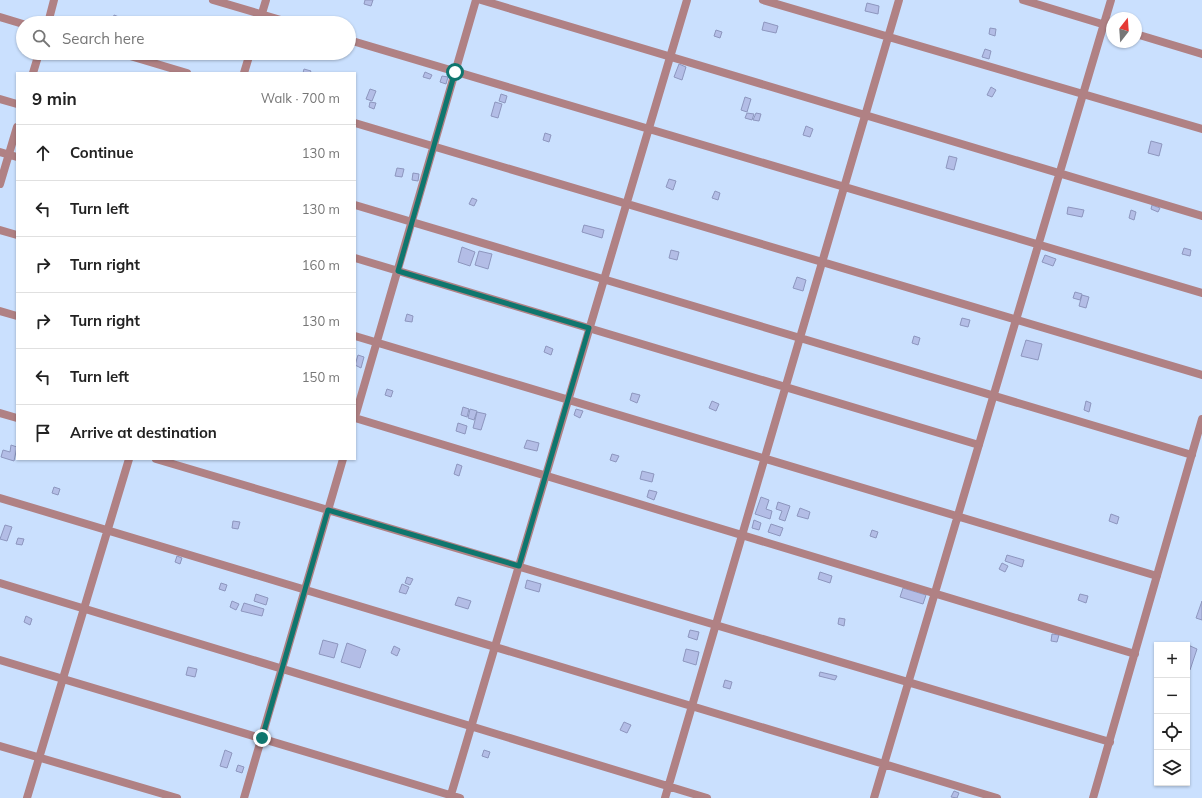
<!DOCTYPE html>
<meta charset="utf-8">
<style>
:root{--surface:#fff;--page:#f6f6f6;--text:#222;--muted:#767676;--line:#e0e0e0}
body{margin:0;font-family:Mulish,sans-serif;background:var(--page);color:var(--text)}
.controls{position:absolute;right:12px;bottom:12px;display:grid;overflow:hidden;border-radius:0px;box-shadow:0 1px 3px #0004}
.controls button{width:36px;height:36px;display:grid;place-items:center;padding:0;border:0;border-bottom:1px solid var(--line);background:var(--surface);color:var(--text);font:20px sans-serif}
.compass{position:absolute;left:1106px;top:12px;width:36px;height:36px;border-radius:50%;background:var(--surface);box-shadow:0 1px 3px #0004;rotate:17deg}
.stop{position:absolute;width:12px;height:12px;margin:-9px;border:3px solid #0f766e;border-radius:50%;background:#fff}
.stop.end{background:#0f766e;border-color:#fff;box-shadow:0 1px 4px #0008}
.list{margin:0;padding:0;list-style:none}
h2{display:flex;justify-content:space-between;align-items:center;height:52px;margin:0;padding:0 16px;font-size:17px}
h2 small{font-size:13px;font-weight:400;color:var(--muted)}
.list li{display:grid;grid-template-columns:26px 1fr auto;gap:12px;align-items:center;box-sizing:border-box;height:56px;padding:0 16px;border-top:1px solid var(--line)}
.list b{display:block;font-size:15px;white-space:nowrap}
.list em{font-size:13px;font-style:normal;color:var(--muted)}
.icon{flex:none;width:22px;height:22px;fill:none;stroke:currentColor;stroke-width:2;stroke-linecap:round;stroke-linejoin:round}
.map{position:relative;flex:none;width:1202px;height:798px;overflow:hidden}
.search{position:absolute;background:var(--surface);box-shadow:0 1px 3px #0004;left:16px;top:16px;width:340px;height:44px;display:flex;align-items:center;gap:10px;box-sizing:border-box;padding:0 14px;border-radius:22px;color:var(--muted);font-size:15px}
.panel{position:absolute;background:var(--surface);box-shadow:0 1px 3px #0004;left:16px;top:72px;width:340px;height:388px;border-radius:0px}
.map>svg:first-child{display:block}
.building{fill:#b3bde6;stroke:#8d96be}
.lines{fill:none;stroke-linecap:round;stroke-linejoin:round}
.street{stroke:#b08184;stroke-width:8}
.route{stroke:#0f766e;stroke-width:5}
</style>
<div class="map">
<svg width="1202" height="798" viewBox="0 0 1202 798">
<rect width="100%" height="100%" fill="#cae0fe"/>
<path class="building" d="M365 0H373L371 6 364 4Z
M867 3 879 6 878 14 865 11Z
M114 15 129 21 128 23 112 22Z
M764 22 778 26 776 33 762 30Z
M990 28 996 29 995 36 989 34Z
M716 30 722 32 720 38 714 36Z
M985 49 991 51 989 59 982 57Z
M679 64 686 67 682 80 674 77Z
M304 69 311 71 310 73H303Z
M425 72 432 75 430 79 423 77Z
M442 76 448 77 446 84 440 82Z
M991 87 996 90 992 97 987 95Z
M370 89 376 91 372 101 366 99Z
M501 94 507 96 505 103 499 101Z
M745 97 751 99 747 112 741 110Z
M370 102 376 103 374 109 369 107Z
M495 102 502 104 498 118 491 116Z
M747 113 754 114 752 120 745 118Z
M756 113 761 114 759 121 753 120Z
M806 126 813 129 810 137 803 135Z
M545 133 551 135 549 142 543 140Z
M1151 141 1162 144 1159 156 1148 153Z
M949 156 957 158 954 170 946 168Z
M397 168 404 169 402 177 395 176Z
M413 173 419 174 418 181 412 180Z
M669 179 676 181 673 190 666 187Z
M715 191 720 193 718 200 712 198Z
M472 198 477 200 474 206 469 204Z
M1152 205 1160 208 1158 212 1151 209Z
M1068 207 1084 210 1082 217 1067 214Z
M1131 210 1136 212 1134 220 1129 218Z
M584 225 604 230 602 238 582 232Z
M462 247 475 252 470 266 458 262Z
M1184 248 1191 250 1190 256 1182 254Z
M671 250 679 252 677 260 669 258Z
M479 251 492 254 488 269 475 265Z
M1045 255 1056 259 1053 266 1042 262Z
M797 277 806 280 803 291 793 288Z
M1075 292 1082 294 1080 300 1073 298Z
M1082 295 1089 297 1086 308 1079 306Z
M407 314 413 316 412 322 405 321Z
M962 318 970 320 968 327 960 325Z
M914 336 920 338 918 345 912 343Z
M1026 340 1042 344 1038 360 1021 356Z
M546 346 553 349 551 355 544 352Z
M358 355 364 357 361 368 355 365Z
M387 389 393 391 391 397 385 395Z
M632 393 640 395 637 403 630 400Z
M712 401 719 404 716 411 709 408Z
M1086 401 1091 403 1089 412 1084 410Z
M463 407 469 409 467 417 461 415Z
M470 409 477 411 474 420 468 418Z
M576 409 583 411 580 418 574 415Z
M477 412 486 414 481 430 473 428Z
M458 423 467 426 465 434 456 431Z
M527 440 539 443 537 451 524 448Z
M11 445 17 447 14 461 1 457 3 450 10 452Z
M612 454 619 456 616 462 610 460Z
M457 464 462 466 459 476 454 474Z
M642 471 654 474 652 482 640 479Z
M54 487 60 489 58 495 52 493Z
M649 490 657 492 654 500 647 497Z
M761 497 769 500 766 509 772 511 770 519 755 514Z
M778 502 790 506 785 521 779 519 782 511 776 509Z
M800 508 810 512 808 519 797 516Z
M1111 514 1119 517 1117 524 1109 521Z
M754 520 761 523 759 530 752 528Z
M233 521 240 522 238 529 232 528Z
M771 524 783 528 780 536 768 532Z
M5 525 12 527 7 541 0 539Z
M872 530 878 532 876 538 870 536Z
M18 538 24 539 22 545 16 544Z
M1007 555 1024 560 1022 567 1005 561Z
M177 556 182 558 180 564 175 562Z
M1002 563 1008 566 1005 572 999 569Z
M820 572 832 576 830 583 818 579Z
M407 577 413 579 410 585 405 583Z
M527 580 541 584 539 592 525 588Z
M221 583 227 585 225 591 219 589Z
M402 584 409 587 406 594 399 592Z
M903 588 926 595 923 604 900 597Z
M256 594 268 598 266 605 254 601Z
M1080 594 1088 596 1086 603 1078 600Z
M458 597 471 601 468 609 455 605Z
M232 601 239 604 236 610 230 607Z
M1202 601V620L1196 618Z
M244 603 264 609 262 616 241 611Z
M26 616 32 619 30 625 24 622Z
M839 618 845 619 844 626 838 624Z
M690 630 699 632 697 640 688 637Z
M1052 634 1059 635 1057 642 1051 641Z
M323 640 338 644 334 658 319 654Z
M347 643 366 650 360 668 341 662Z
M1188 645 1197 649 1190 670 1187 669Z
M394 646 400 649 397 656 391 653Z
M686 649 699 652 696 665 683 661Z
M188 667 197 669 195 677 186 675Z
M820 672 837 676 835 680 819 676Z
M725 680 732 682 730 689 723 687Z
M624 722 631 725 627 733 620 730Z
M225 750 232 753 227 768 220 766Z
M484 750 490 752 488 758 482 756Z
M238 765 244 767 242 773 236 771Z
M954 791 959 793 957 798 951 797Z"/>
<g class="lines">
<path class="street" d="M213 0 291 23
M481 0 1202 216
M763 0 1202 129
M1023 0 1112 27
M0 17 23 24
M48 23 54 0
M259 23 266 0
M1136 34 1202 54
M349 40 1202 293
M120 53 187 73
M33 73 39 53
M244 73 250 53
M0 99 17 104
M355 123 1202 375
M0 152 17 157
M0 184 17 127
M355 205 1192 455
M0 230 17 235
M355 258 979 445
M0 311 17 316
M355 336 1157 576
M0 413 17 418
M355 417 476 0
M355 418 1135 654
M156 459 1110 742
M0 498 997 798
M0 583 707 798
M0 660 460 798
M0 746 177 798
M27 798 129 459
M244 798 343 459
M450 798 687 0
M665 798 899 0
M874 798 1111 0
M1093 798 1202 419"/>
</g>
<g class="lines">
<path class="route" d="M262 738 328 510 519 566 589 328 398 271 455 72"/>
</g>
</svg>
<div class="controls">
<button>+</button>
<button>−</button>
<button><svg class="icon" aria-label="locate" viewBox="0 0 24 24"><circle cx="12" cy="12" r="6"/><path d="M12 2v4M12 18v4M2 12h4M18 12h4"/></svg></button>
<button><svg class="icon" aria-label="layers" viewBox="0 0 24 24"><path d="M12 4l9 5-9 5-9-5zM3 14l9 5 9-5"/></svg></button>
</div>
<svg class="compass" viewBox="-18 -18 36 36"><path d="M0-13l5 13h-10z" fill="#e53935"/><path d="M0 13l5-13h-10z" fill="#767676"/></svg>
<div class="stop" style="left:455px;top:72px"></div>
<div class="stop end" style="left:262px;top:738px"></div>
<div class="search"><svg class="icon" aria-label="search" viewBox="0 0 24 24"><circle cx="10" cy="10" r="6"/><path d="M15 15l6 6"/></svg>Search here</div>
<section class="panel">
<h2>9 min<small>Walk · 700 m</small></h2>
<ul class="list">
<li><svg class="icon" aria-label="ahead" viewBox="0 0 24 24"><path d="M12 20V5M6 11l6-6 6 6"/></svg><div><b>Continue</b></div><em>130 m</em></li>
<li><svg class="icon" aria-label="left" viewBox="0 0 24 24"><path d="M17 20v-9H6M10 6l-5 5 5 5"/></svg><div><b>Turn left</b></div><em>130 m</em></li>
<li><svg class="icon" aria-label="right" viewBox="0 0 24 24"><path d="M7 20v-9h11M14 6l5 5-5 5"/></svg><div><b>Turn right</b></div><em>160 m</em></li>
<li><svg class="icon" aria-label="right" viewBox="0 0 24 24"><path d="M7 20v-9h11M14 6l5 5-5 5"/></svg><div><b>Turn right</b></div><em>130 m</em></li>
<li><svg class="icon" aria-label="left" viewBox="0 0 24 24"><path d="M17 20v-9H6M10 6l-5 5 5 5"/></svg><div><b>Turn left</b></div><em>150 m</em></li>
<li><svg class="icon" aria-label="arrive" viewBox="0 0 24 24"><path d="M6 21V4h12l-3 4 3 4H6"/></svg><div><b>Arrive at destination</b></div></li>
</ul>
</section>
</div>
